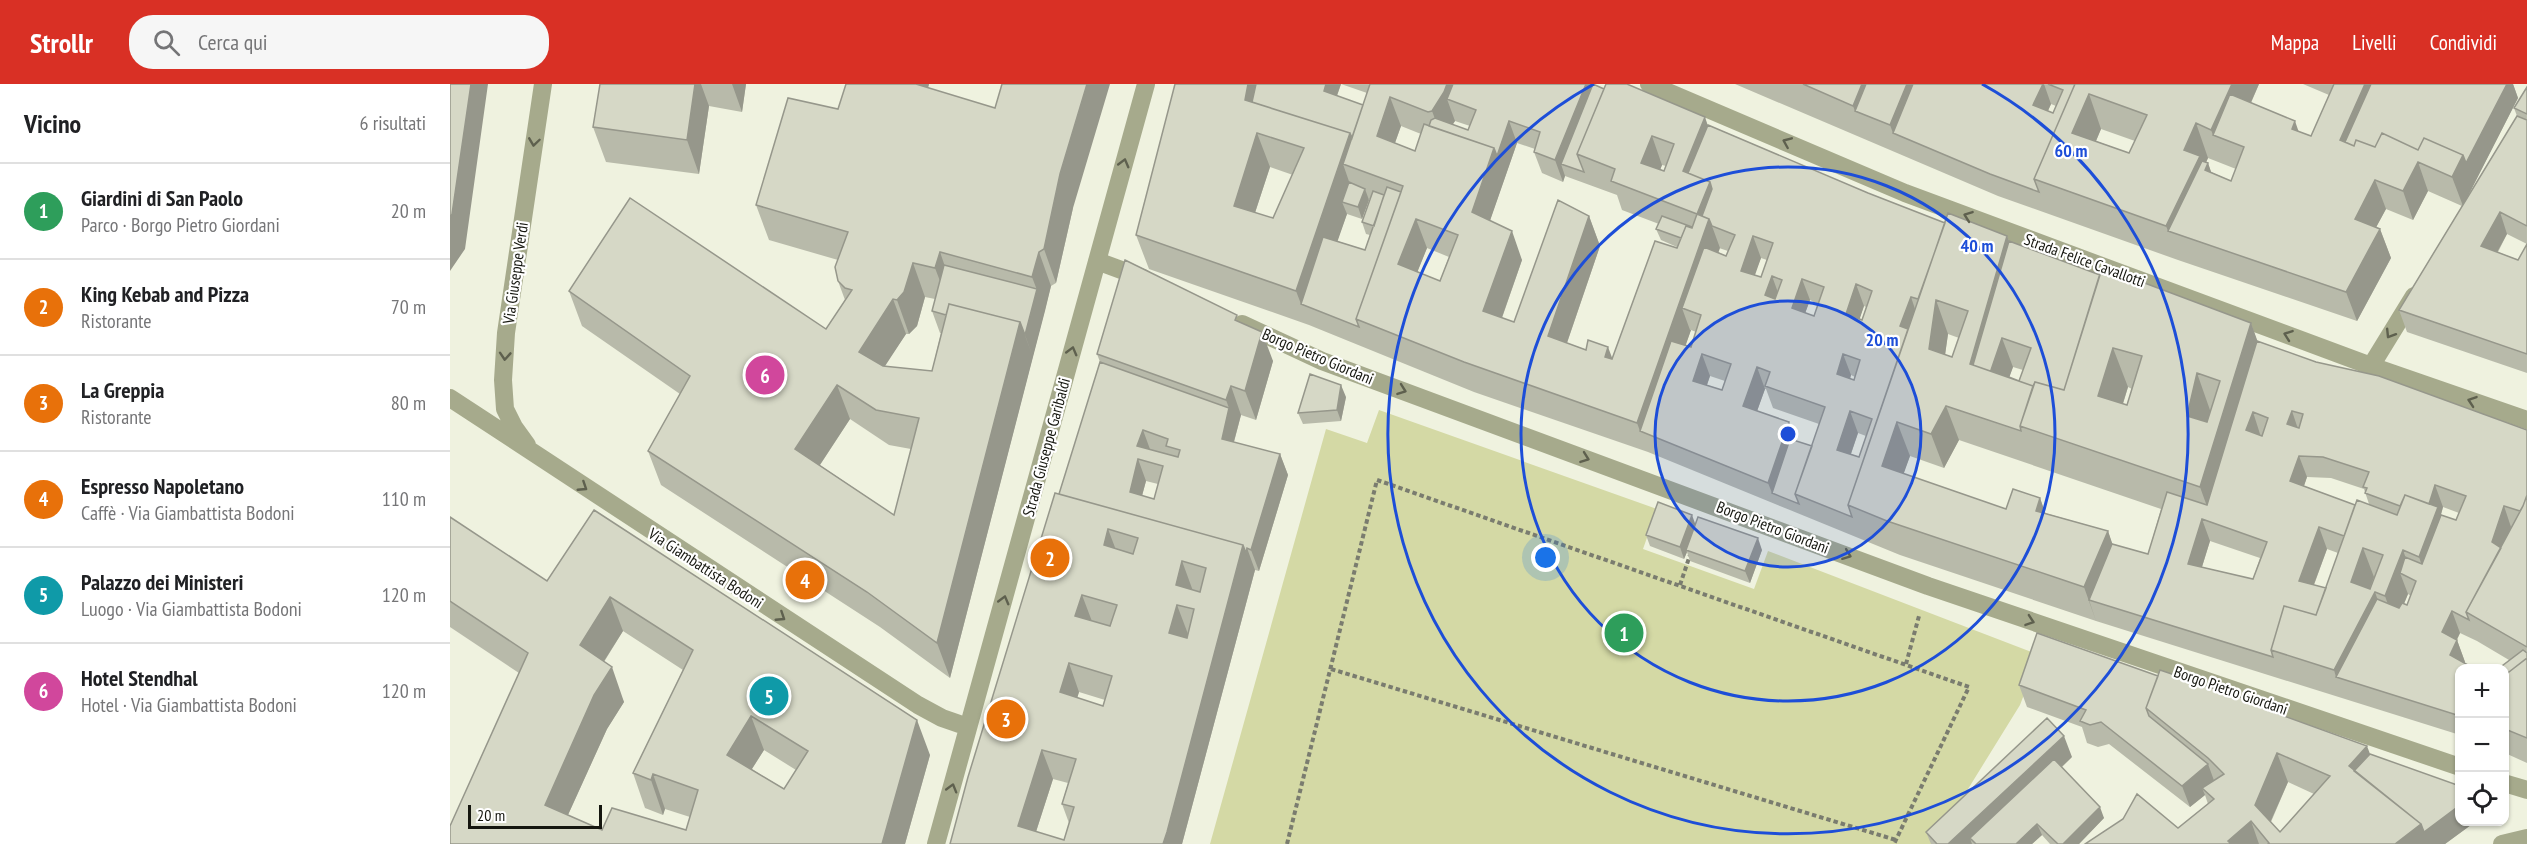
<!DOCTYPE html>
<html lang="it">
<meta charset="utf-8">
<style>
:root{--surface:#fff;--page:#f6f6f6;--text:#202124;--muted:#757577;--line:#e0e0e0;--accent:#d93025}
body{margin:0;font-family:"PT Sans Narrow",sans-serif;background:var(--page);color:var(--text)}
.controls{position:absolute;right:18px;bottom:18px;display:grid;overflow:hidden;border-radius:12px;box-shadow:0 2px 4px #0004}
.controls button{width:54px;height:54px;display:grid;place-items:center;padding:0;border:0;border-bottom:2px solid var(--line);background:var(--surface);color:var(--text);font:30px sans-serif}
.scale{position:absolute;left:18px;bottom:15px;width:134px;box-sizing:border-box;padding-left:6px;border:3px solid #15160f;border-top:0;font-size:16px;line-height:21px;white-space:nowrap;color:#15160f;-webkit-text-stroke:4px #fff;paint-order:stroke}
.you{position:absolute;left:1096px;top:474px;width:21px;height:21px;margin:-15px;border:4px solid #fff;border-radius:50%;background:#1a73e8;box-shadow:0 0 0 9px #1a73e833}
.badge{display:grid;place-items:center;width:39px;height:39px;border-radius:50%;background:var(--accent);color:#fff;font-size:20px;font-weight:700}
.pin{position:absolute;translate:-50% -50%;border:3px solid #fff;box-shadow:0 2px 6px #0006}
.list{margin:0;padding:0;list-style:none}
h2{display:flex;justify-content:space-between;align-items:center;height:78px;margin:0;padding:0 24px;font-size:26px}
h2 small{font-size:20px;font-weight:400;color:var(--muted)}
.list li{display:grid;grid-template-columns:39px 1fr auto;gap:18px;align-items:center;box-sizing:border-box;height:96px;padding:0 24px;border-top:2px solid var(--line)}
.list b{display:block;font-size:22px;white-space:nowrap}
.list p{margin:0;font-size:20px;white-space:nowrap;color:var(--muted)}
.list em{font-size:20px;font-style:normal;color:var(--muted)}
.icon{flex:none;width:33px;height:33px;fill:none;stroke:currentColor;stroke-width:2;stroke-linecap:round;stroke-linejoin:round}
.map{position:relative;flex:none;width:2077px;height:760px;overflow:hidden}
header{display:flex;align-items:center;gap:36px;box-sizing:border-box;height:84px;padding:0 30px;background:var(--accent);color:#fff}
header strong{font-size:28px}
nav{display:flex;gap:33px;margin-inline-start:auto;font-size:21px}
.search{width:420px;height:54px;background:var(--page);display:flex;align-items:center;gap:15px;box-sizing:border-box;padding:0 21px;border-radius:24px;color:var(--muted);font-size:22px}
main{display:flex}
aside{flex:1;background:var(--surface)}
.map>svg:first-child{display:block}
.green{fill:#d4d9a5}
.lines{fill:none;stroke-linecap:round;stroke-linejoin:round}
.path{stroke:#7a7c6f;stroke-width:4;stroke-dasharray:4.5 3;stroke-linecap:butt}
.minor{stroke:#a6aa8c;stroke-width:18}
.wall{fill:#b8baaa;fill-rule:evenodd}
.shaded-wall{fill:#96978b}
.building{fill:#d6d8c6;stroke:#96978b;stroke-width:1.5;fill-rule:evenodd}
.oneway{stroke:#5e604e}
.ring{fill:none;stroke:#1d4ed8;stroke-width:3}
.labels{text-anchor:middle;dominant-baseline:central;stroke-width:4.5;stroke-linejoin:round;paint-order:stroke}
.street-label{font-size:16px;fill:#15160f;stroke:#fff}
.centre{fill:#1d4ed8;stroke:#fff;stroke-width:3}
.ring-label{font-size:18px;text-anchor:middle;font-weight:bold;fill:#1d4ed8;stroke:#fff;stroke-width:4.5;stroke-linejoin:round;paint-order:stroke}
</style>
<header>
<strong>Strollr</strong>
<div class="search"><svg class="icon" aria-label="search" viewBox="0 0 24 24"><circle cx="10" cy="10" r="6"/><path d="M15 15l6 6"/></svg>Cerca qui</div>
<nav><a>Mappa</a><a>Livelli</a><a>Condividi</a></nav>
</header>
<main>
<aside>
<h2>Vicino<small>6 risultati</small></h2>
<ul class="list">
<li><span class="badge" style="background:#2e9e5b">1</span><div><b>Giardini di San Paolo</b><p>Parco · Borgo Pietro Giordani</p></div><em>20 m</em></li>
<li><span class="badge" style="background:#e8710a">2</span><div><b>King Kebab and Pizza</b><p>Ristorante</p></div><em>70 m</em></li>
<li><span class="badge" style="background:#e8710a">3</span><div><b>La Greppia</b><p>Ristorante</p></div><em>80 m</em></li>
<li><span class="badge" style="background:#e8710a">4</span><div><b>Espresso Napoletano</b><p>Caffè · Via Giambattista Bodoni</p></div><em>110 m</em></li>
<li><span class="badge" style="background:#0f9aa8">5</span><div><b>Palazzo dei Ministeri</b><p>Luogo · Via Giambattista Bodoni</p></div><em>120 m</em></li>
<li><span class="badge" style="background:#d1479c">6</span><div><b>Hotel Stendhal</b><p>Hotel · Via Giambattista Bodoni</p></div><em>120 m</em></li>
</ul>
</aside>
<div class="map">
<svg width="2077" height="760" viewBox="0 0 2077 760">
<rect width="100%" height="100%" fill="#eff2df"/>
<path class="green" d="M929 326 1207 425 1193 465 1304 505 1318 467 1589 571 1570 621 1484 760H760L876 345 917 359Z"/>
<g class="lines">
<path class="path" d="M1230 501 1240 471
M1456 580 1469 532
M881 585 1446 756
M837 760 927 396 1519 603 1444 760"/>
<path class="minor" d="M1199 0 1455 109 1921 282 2077 336
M647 177 693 194
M792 240 872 277 1478 502 2010 683
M1921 282 1964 212
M0 314 468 621 492 634 518 643
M77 361 64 343 55 325 53 296 56 249 93 0
M2054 699 2077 706
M486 760 696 0
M2052 760 2077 754"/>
</g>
<path class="wall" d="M150 0H296L292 28 259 22 249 90 156 78 143 43Z
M479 0 478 4 623 124 606 199 601 202 500 594 430 543 211 401 198 367 230 310 132 242 119 207 376 245 395 216 388 197V176L319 156 306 121 388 25ZM475 213 485 215 482 227 490 249H491L482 287 434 282 456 250H459L467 242ZM400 335 439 361 461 365 444 431 370 381Z
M725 0H891L887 12 913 21 917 9 891 0H1143L1154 5 1258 41 1418 109 1495 139 1557 152 1559 157 1650 191 1801 239 1807 257 1866 278 2077 346V679L2055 669V585L2059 576 2027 557 2010 549 2007 556 2015 578 2010 585V651L1646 537 1450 471 1198 368 1024 308 859 241 699 185 686 151ZM1005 37 1020 42 1018 46 1002 41ZM951 42 971 50 965 67 945 59ZM1067 59 1085 65 1084 68 1092 89 1113 98 1115 92 1167 111 1172 126 1209 140 1206 145 1211 156 1227 163 1163 275 1117 259 1150 162 1139 132 1064 238 1052 234 1072 176 1040 136ZM1212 81 1216 82 1214 87 1210 85ZM820 83 843 91 823 134 805 129ZM918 115H920L912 138 916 150 920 151 915 166 887 157 897 130 912 135 919 116ZM977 164 999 173 990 197 967 188ZM1269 164 1278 167 1276 172 1268 168ZM1311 174 1317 176 1311 193 1304 191ZM1360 216 1368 220 1364 232 1355 229ZM1414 222 1416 223 1412 236 1409 235ZM1241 246 1246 248 1241 263 1235 262ZM1498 250 1509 254 1502 273 1495 271ZM1563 283 1573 286 1569 297 1559 293ZM1401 291 1405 293 1404 296 1400 295ZM1260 292 1275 297 1272 306 1257 301ZM1678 303 1682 305 1677 321 1673 320ZM1315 305H1316L1323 324 1369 340 1362 362 1346 357 1307 327ZM1408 349 1416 352 1409 373 1401 370ZM1509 356 1711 425 1698 470 1662 460 1658 447 1595 429 1590 414 1556 425 1453 390 1460 372 1494 384ZM1857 393 1881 394 1914 405 1919 420 1905 421 1854 402ZM1993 423 2009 429 2006 436 1991 431ZM1760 457 1810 474 1803 495 1752 483ZM1877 465 1888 469 1876 504 1864 501ZM1958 510 1961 512 1957 521 1954 520Z
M1285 0H1809L1801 19 1848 47 1861 52 1879 11 1853 0H2063L2068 14 2016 115 2067 32 2064 24 2077 3V289L1957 248 1949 226 2012 122 1978 107 1963 136 1936 125 1926 143 1930 145 1941 174 1907 237 1728 176 1548 112ZM1601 20 1606 22 1603 29 1598 27ZM1651 45 1685 57 1679 69 1646 57ZM1758 74 1786 85 1781 97 1761 88 1758 79 1756 78ZM2057 150 2077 160 2068 176 2048 168Z
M790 238 823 277 806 336 791 331 784 358 830 370 838 391 809 487 805 486 732 760H500L609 410 650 278 647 270ZM696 397 708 400 704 415 692 412ZM629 608 655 616 653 622 627 614ZM603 695 618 699 612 720 619 739 614 756 586 748Z
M896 313 891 337 853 340 848 329Z
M144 426 480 671 455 760H0L69 589 0 543V433L97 497ZM173 547 233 586 183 689 195 724 213 731 215 725 240 733 236 746H152L118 731 157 645 174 618 154 578ZM314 666 346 686 334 705 302 685Z
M1245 440 1312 466 1300 499 1240 477 1237 468 1234 475 1200 462 1196 451Z
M1708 592 1823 628 1920 670 2010 738H2025L1995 760H1635L1728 744 1758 720 1755 711 1740 723 1659 660 1648 663 1637 659 1632 643 1577 623 1569 601ZM1838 698 1864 710 1830 748 1821 738Z
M1622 673 1612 683 1654 734 1629 760H1600L1592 751 1582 760H1481L1476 748Z"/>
<path class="shaded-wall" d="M21 0H38L15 165 0 187V134Z
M245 0H251L259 22 249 90 237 56Z
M282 0H296L292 28Z
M459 0H479L470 32Z
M637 0H660L623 124 606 199 594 165 610 90Z
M798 0H821L811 32 795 16Z
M876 0H891L881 28 874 7Z
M997 0H1019L997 15 1005 37 994 54 992 53 982 27Z
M1136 0H1143L1111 80 1115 92 1113 98 1105 76Z
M1412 0H1439L1405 27 1403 22Z
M1457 0H1480L1443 49 1440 41Z
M1593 0H1594L1601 20 1591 42 1583 21Z
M1782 0H1809L1783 59 1763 51 1761 46Z
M1915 0H1938L1914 91 1890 56Z
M2057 0H2063L2068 14 2013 122 2002 93 2013 71Z
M1639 10 1651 45 1635 83 1593 98Z
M940 13 951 42 937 81 927 52Z
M1255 33 1265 63 1250 100 1233 87Z
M1059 37 1067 59 1033 157 1022 128 1044 64Z
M1845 37 1855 66 1842 45Z
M1746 39 1758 74 1754 83 1718 147 1716 142 1734 66Z
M807 49 820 83 796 156 784 122Z
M900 49 904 61 893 80 903 109 892 118 897 130 864 225 851 220 846 207Z
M1202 52 1212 81 1202 108 1191 79Z
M1968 78 1978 107 1963 136 1953 107Z
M1758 79 1768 108 1755 86Z
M1925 96 1936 125 1915 164 1905 135Z
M1260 98 1270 127 1262 142 1270 164 1247 230 1232 224 1240 246H1241L1204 352 1190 347 1187 339 1247 130Z
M915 105 919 116 912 135 908 123Z
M2050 128 2057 150 2039 183 2031 162Z
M1139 132 1150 162 1109 282 1098 252Z
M966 135 977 164 959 209 948 180Z
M1930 145 1941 174 1907 237 1896 208Z
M1062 147 1072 176 1044 256 1033 227Z
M1303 152 1311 174 1299 208 1291 187Z
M1557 152 1570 186 1522 285 1520 280Z
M490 168 502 203 498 218 485 184Z
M589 168 601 202 595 227 582 193Z
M463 179 475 213 467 242 459 250 447 216Z
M1322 192 1330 214 1323 233 1315 211Z
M1352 195 1360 216 1349 246 1342 224Z
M1406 200 1414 222 1404 252 1396 230Z
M587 205 595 227 583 273 575 251Z
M1461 213 1468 234 1458 264 1450 242Z
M443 215 456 250 422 302 409 268Z
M1486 216 1498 250 1491 299 1479 265Z
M570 238 583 273 500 594 487 559Z
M1801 239 1815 278 1763 439 1750 403Z
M812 248 823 277 806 336 795 307Z
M1552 254 1563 283 1558 297 1541 286Z
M1158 263 1169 292 1155 273Z
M1663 264 1678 303 1663 351 1648 312Z
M1252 270 1260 292 1251 318 1243 297Z
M1393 270 1401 291 1395 312 1387 290Z
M1307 283 1315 305 1301 344 1293 322Z
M1747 289 1761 329 1751 371 1737 332Z
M387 301 400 335 358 399 345 365Z
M891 301 896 313 891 337 887 326Z
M781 302 791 331 779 376 772 355 779 324 776 316Z
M1496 322 1509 356 1494 384 1481 350Z
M1400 327 1408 349 1395 387 1387 366Z
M1842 327 1849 348 1837 340Z
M1803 328 1810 350 1804 368 1796 346Z
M1339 338 1347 360 1322 409 1318 399Z
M1447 338 1460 372 1444 417 1405 424Z
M693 346 701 368 687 362Z
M830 370 838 391 809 487 801 466Z
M1849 372 1857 393 1848 419 1840 397Z
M688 375 696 397 687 430 680 408Z
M1985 401 1993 423 1991 430 1999 452 1979 502 1969 473 1977 425Z
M1590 414 1602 448 1586 427Z
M2054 422 2061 443 2049 479 2042 458Z
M1242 431 1246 442 1236 466 1237 468 1234 475 1230 463Z
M1752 435 1760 457 1746 502 1738 480Z
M1869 443 1877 465 1857 519 1849 497Z
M658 445 669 474 654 461Z
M1658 447 1670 482 1639 516 1646 537 1634 503Z
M1308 454 1312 466 1300 499 1295 487Z
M793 461 797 464 805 486 732 760H713Z
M1913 464 1924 493 1911 527 1901 498Z
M1953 466 1963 495 1950 489 1958 510 1945 541 1935 512Z
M732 477 743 507 726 501Z
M1925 508 1935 537 1886 593 1884 586Z
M632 511 643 540 625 532Z
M160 513 173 547 142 596 130 561Z
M727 521 738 550 730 578 719 549Z
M2002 527 2010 549 2000 569 1992 548Z
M2007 556 2015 578 2012 585 2000 571Z
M619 579 629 608 620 637 610 608Z
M162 583 174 618 157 645 107 755 95 721 144 611Z
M301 632 314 666 289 705 277 671Z
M467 636 480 671 455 760H432Z
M1614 652 1622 673 1529 760 1520 754 1522 760H1498Z
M1917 662 1928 691 1901 690 1899 682Z
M592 666 603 695 582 760 568 742Z
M1827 669 1838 698 1815 750 1805 721Z
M1758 680 1766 702 1752 704 1755 711 1740 723 1732 702Z
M203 690 215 725 213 731 201 696Z
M2010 721V738H2025L1995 760H1945L1971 740Z
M1650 723 1654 734 1629 760H1613Z
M1801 737 1809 760H1779L1778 757Z
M1587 740 1592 751 1582 760H1566Z"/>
<path class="building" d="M0 0H21L2 130 0 134Z
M150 0H245L237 56 143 43Z
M396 0H466L545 24 552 0H637L610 90 594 165 589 168 582 193 490 168 485 184 463 179 454 208 447 216 443 215 409 268 433 282 482 287 499 220 570 238 487 559 417 508 198 367 240 292 119 207 180 114 376 245 402 206 395 204 388 197 385 183 398 148 306 121 338 14 388 25ZM387 301 426 326 469 334 444 431 345 365Z
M725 0H798L795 16 900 49 846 207 686 151ZM807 49 854 64 823 134 784 122Z
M806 0H876L874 7 913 21 902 54 900 49 802 18Z
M920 0H997L994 8 982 27 978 28 940 13 927 52 965 67 974 40 1044 64 1022 128 1062 147 1033 227 1064 238 1108 116 1139 132 1098 252 1136 266 1138 256 1158 263 1155 273 1162 275 1205 157 1227 164 1236 142 1242 144 1247 130 1161 97 1165 85 1127 70 1156 0H1177L1255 33 1233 87 1260 98 1247 130 1259 135 1187 339 1014 278 906 235 953 102 893 80ZM1202 52 1224 60 1214 87 1191 79ZM966 135 1008 151 990 197 948 180Z
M1003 0H1136L1105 76 1084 68 1090 48 1059 37 1047 72 1044 64 979 42 981 36 985 34 1018 46 1026 26 997 15Z
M1143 0 1154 5 1127 70 1134 88 1111 80Z
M1353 0H1412L1403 22Z
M1416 0H1457L1440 41 1405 27Z
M1463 0H1593L1583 21 1603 29 1613 6 1598 0H1625L1584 95 1589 108 1540 90 1443 49Z
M1625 0H1782L1761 46 1746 39 1734 66 1750 72 1716 142 1584 95ZM1639 10 1697 31 1679 69 1622 49Z
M1884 0H1915L1890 56 1904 62 1906 56 1925 63 1932 49 1968 66 1974 54 2013 71 2002 93 1968 78 1953 107 1925 96 1905 135 1930 145 1896 208 1718 147 1752 77 1758 79 1755 86 1781 97 1794 63 1763 51 1780 10 1845 37 1842 45 1861 52Z
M1921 0H2057L2016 79 2013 71 1974 54 1968 66 1932 49 1925 63 1906 56 1904 62 1895 58Z
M2077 3V30L2064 24Z
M2067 32 2077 36V142L2050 128 2031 162 2068 176 2077 160V270L1949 226Z
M1258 41 1418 109 1495 139 1468 215 1461 213 1450 242 1458 245 1398 421 1402 433 1345 410 1375 323 1315 302 1320 288 1307 283 1293 322 1339 338 1318 399 1190 347 1221 257 1241 263 1251 231 1232 224 1254 163 1276 172 1285 151 1262 142 1259 135 1252 132 1262 105 1260 98 1238 89ZM1303 152 1323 159 1311 193 1291 187ZM1322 192 1332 196 1325 215 1315 211ZM1352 195 1374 203 1364 232 1342 224ZM1406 200 1422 207 1412 236 1396 230ZM1252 270 1281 280 1272 306 1243 297ZM1393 270 1410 276 1404 296 1387 290ZM1400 327 1422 335 1409 373 1387 366Z
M899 98 915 105 908 123 892 118Z
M937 103 951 108 906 235 909 243 851 220 873 153 915 166Z
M923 107 934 111 924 142 912 138Z
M1498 129 1557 152 1520 280 1583 302 1570 342 1571 347 1496 322 1481 350 1447 338 1432 382 1556 425 1563 405 1590 414 1586 427 1658 447 1634 503 1437 437 1398 421ZM1486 216 1518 227 1502 273 1479 265Z
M1212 132 1242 143 1236 142 1231 154 1206 145Z
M1559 157 1650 191 1614 306 1585 298 1583 302 1523 281ZM1552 254 1581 264 1569 297 1541 286Z
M675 176 787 231 785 236 812 248 795 307 781 302 776 316 647 270Z
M494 181 587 205 575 251 570 238 499 220 496 231 482 227Z
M1652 183 1801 239 1750 403 1570 342 1585 298 1614 306ZM1663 264 1692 272 1677 321 1648 312ZM1747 289 1770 297 1757 338 1737 332Z
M1807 257 1866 278 1929 292 2077 346V411L2073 422 2070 427 2054 422 2042 458 2051 464 2016 528 2019 536 2002 527 1992 548 2007 556 2000 571 2025 585H2010V632L1886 593 1927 515 1949 524 1952 519 1957 521 1966 497 1950 489 1955 473 1972 480 1991 431 2006 436 2016 412 1985 401 1979 420 1955 411 1950 422 1915 409 1917 404 1913 403 1919 388 1873 373 1849 372 1840 397 1905 421 1894 452 1869 443 1849 497 1876 504 1866 531 1834 522 1821 566 1823 573 1639 516 1662 460 1698 470 1717 408 1757 421ZM1842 327 1853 330 1849 344 1837 340ZM1803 328 1818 334 1812 352 1796 346ZM1752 435 1817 458 1803 495 1738 480Z
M650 278 779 324 772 355 830 370 801 466 797 464 796 469 793 461 609 410ZM693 346 718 355 716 362 730 366 728 373 687 362ZM688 375 713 382 704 415 680 408Z
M860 290 891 301 887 326 848 329Z
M1340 355 1362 362 1345 410 1349 420 1322 409Z
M605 409 793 461 717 748 713 760H500L518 693ZM658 445 688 454 683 470 654 461ZM732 477 756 484 750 508 726 501ZM632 511 667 521 660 542 625 532ZM727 521 744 525 737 554 719 549ZM619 579 662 592 653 622 610 608ZM592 666 626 675 612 720 624 723 614 756 568 742Z
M1955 411 1988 423 1969 473 1953 466 1935 512 1925 508 1884 586 1821 566 1834 522 1866 531 1907 416 1947 431ZM1913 464 1933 471 1920 505 1901 498Z
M2077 411V563L2016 528 2073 422Z
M1208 418 1242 431 1230 463 1196 451Z
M144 426 467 636 432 760H0V742L78 569 0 517V433L97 497ZM160 513 243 566 183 689 201 696 203 690 248 706 236 746 162 724 152 746 95 721 144 611 162 583 130 561ZM301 632 358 667 334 705 277 671Z
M1248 433 1308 454 1295 487 1236 466Z
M1587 549 1708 592 1696 624 1699 632 1758 680 1732 702 1651 638 1640 641 1630 637 1636 626 1569 601Z
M2073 566 2077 569V574L2055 591V585H2048Z
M2077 574V654L2055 645V591Z
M1710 586 1819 623 1823 628 1917 662 1899 682 1971 740 1945 760H1818L1819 759 1801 737 1778 757 1781 760H1635L1673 735 1687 710 1728 744 1764 715 1752 704 1774 690 1758 674 1696 624ZM1827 669 1880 692 1830 748 1805 721Z
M1597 634 1614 652 1498 760H1487L1476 748Z
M1920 670 2010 702V721L1974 748 1971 740 1904 687Z
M1604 675 1650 723 1613 760H1608L1587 740 1566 760H1526L1520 754Z"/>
<defs><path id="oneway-chevron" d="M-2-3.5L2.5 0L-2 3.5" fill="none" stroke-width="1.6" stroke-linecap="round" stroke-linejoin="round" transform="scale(1.5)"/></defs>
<g class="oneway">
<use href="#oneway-chevron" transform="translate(84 58) rotate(98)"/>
<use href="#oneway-chevron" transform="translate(1337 58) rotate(-157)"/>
<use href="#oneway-chevron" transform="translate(674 79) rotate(-75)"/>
<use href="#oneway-chevron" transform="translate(1518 132) rotate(-160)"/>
<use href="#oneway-chevron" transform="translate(1940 250) rotate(122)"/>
<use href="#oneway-chevron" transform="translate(1838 251) rotate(-160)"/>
<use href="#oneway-chevron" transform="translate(622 267) rotate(-75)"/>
<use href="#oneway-chevron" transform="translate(55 272) rotate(94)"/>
<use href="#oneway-chevron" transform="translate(952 306) rotate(20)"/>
<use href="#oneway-chevron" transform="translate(2022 317) rotate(-161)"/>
<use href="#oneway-chevron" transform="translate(1135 374) rotate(20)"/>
<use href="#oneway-chevron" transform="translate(133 403) rotate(33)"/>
<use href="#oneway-chevron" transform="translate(1397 471) rotate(21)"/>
<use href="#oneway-chevron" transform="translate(554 516) rotate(-75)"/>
<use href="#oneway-chevron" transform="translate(331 533) rotate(33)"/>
<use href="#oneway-chevron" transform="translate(1580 537) rotate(19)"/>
<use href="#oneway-chevron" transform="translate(502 704) rotate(-74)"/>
</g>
<circle cx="1338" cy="350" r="133" fill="#1d4ed8" fill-opacity=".12"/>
<g class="ring">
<circle cx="1338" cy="350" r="133"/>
<circle cx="1338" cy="350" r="267"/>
<path d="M1532 0A400 400 0 1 1 1144 0"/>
</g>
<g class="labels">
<g class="street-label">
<text transform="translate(1635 176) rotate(20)">Strada Felice Cavallotti</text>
<text transform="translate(65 189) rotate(-82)">Via Giuseppe Verdi</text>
<text transform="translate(868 272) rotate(23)">Borgo Pietro Giordani</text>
<text transform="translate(596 363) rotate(-75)">Strada Giuseppe Garibaldi</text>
<text transform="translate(1323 443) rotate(21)">Borgo Pietro Giordani</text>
<text transform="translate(256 484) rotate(33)">Via Giambattista Bodoni</text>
<text transform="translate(1781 606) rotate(19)">Borgo Pietro Giordani</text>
</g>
</g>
<circle cx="1338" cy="350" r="9" class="centre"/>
<g class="ring-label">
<text x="1621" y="73">60 m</text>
<text x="1527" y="168">40 m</text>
<text x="1432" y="262">20 m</text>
</g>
</svg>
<div class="controls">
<button>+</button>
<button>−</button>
<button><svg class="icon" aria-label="locate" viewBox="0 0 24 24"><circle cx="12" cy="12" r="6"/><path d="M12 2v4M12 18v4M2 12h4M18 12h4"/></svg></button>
</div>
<div class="scale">20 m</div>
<div class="you"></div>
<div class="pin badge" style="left:1174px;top:549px;background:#2e9e5b">1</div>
<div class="pin badge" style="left:600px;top:474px;background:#e8710a">2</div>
<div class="pin badge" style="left:556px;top:635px;background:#e8710a">3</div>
<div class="pin badge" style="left:355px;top:496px;background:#e8710a">4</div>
<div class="pin badge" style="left:319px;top:612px;background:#0f9aa8">5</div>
<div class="pin badge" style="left:315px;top:291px;background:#d1479c">6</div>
</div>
</main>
